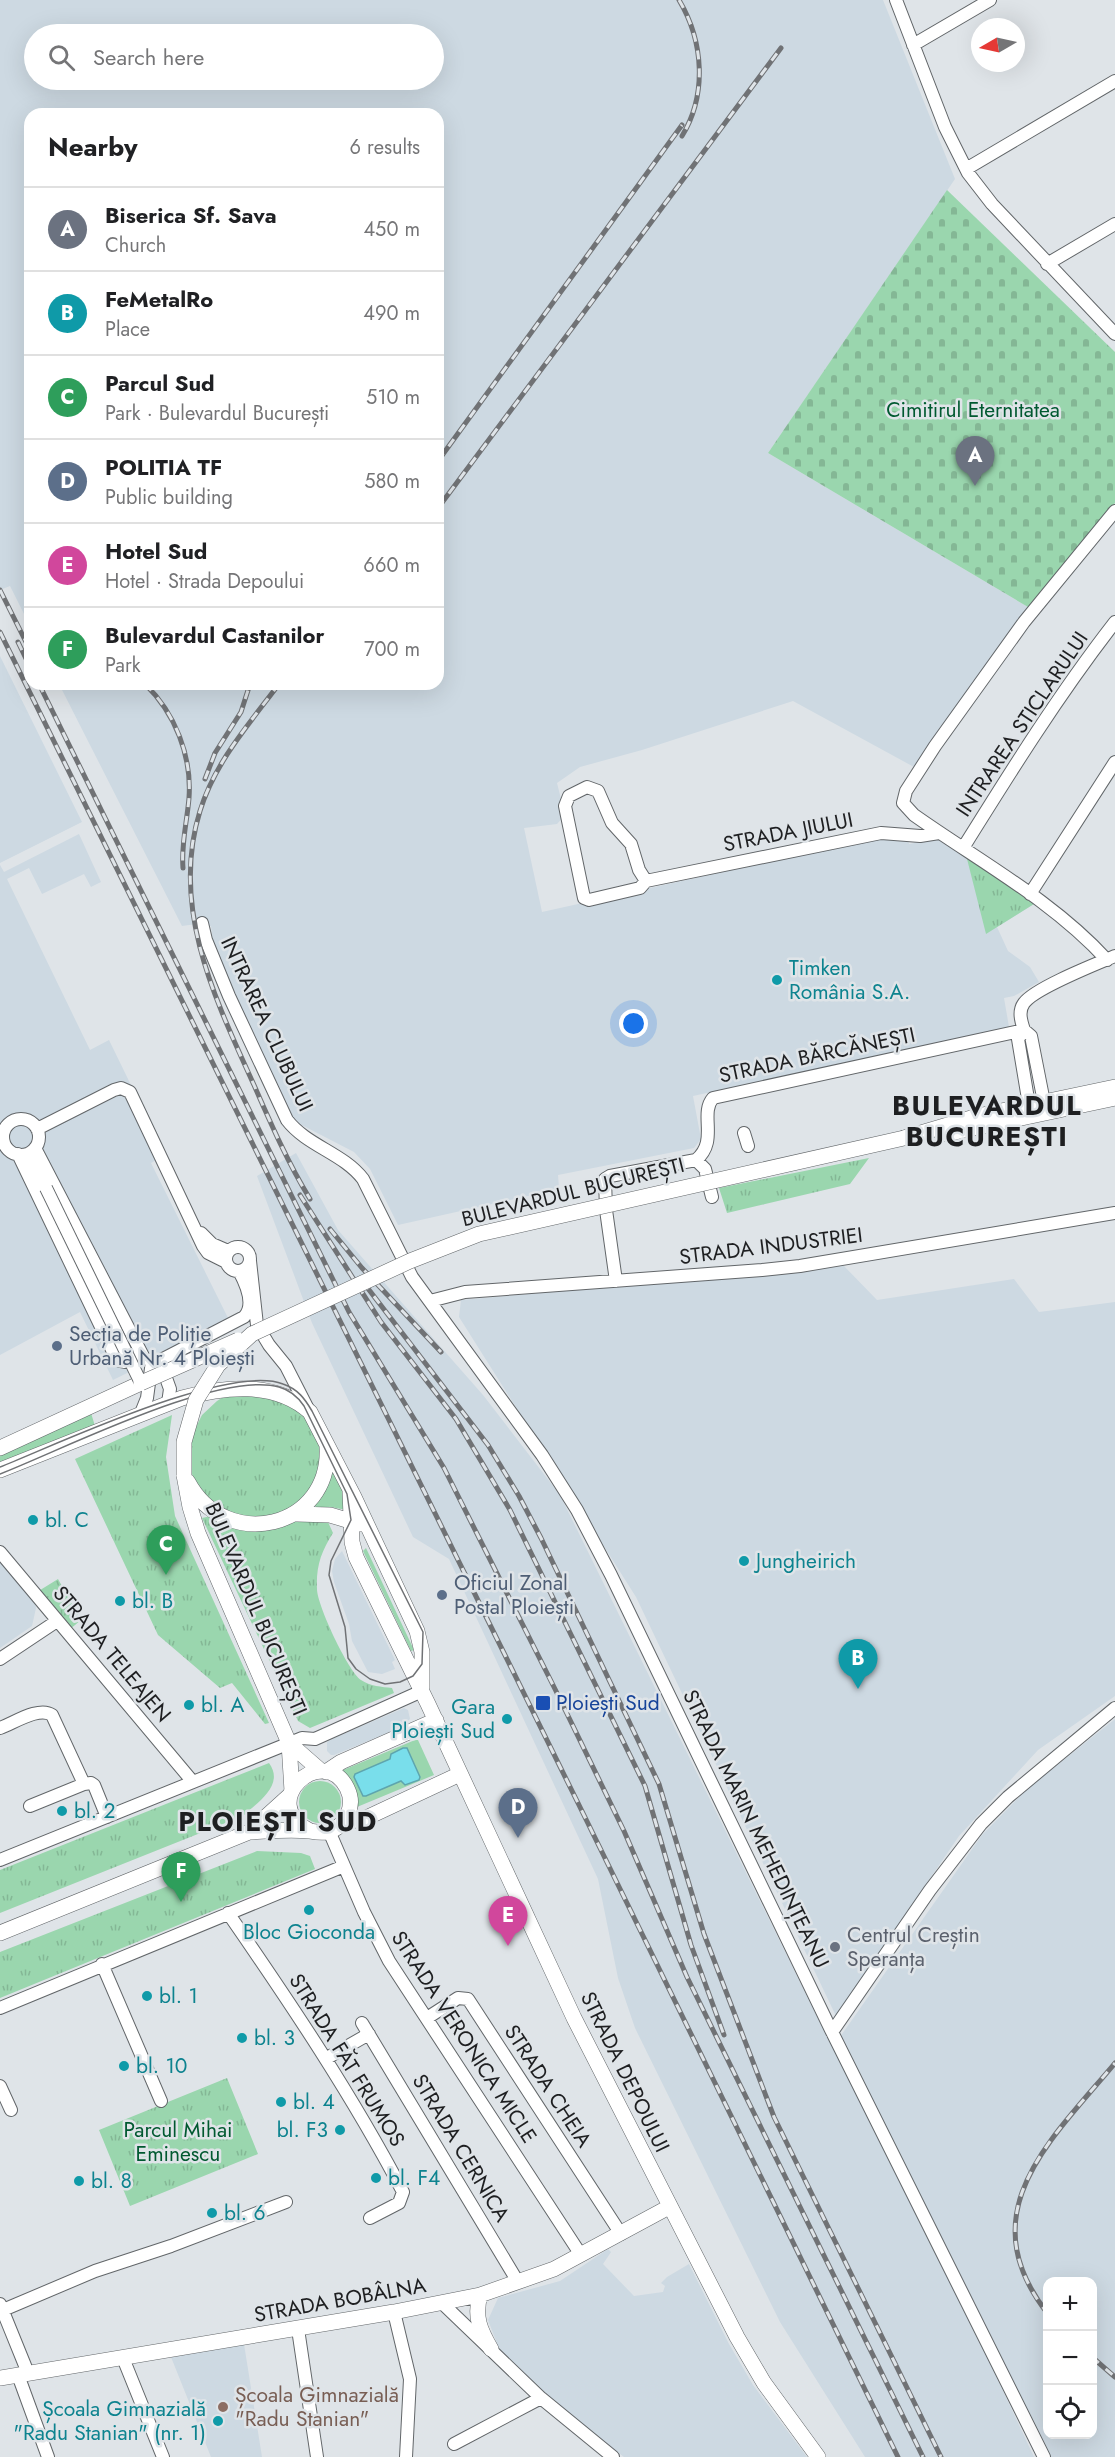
<!DOCTYPE html>
<meta charset="utf-8">
<style>
:root{--surface:#fff;--page:#f2f2f2;--text:#202124;--muted:#757577;--line:#e0e0e0;--accent:#7c3aed}
body{margin:0;font-family:Jost,sans-serif;background:var(--page);color:var(--text)}
.controls{position:absolute;right:18px;bottom:18px;display:grid;overflow:hidden;border-radius:12px;box-shadow:0 6px 24px #0002}
.controls button{width:54px;height:54px;display:grid;place-items:center;padding:0;border:0;border-bottom:2px solid var(--line);background:var(--surface);color:var(--text);font:30px sans-serif}
.compass{position:absolute;left:971px;top:18px;width:54px;height:54px;border-radius:50%;background:var(--surface);box-shadow:0 6px 24px #0002;rotate:261deg}
.you{position:absolute;left:634px;top:1024px;width:21px;height:21px;margin:-15px;border:4px solid #fff;border-radius:50%;background:#1a73e8;box-shadow:0 0 0 9px #1a73e833}
.badge{display:grid;place-items:center;width:39px;height:39px;border-radius:50%;background:var(--accent);color:#fff;font-size:20px;font-weight:700}
.pin{position:absolute;translate:-50% -50px;filter:drop-shadow(0 2px 3px #0008)}
.pin::after{content:'';position:absolute;top:32px;width:21px;height:18px;background:inherit;clip-path:polygon(0 0,100% 0,50% 100%)}
.list{margin:0;padding:0;list-style:none}
h2{display:flex;justify-content:space-between;align-items:center;height:78px;margin:0;padding:0 24px;font-size:26px}
h2 small{font-size:20px;font-weight:400;color:var(--muted)}
.list li{display:grid;grid-template-columns:39px 1fr auto;gap:18px;align-items:center;box-sizing:border-box;height:84px;padding:0 24px;border-top:2px solid var(--line)}
.list b{display:block;font-size:22px;white-space:nowrap}
.list p{margin:0;font-size:20px;white-space:nowrap;color:var(--muted)}
.list em{font-size:20px;font-style:normal;color:var(--muted)}
.icon{flex:none;width:33px;height:33px;fill:none;stroke:currentColor;stroke-width:2;stroke-linecap:round;stroke-linejoin:round}
.map{position:relative;flex:none;width:1115px;height:2457px;overflow:hidden}
.search{position:absolute;background:var(--surface);box-shadow:0 6px 24px #0002;left:24px;top:24px;width:420px;height:66px;display:flex;align-items:center;gap:15px;box-sizing:border-box;padding:0 21px;border-radius:33px;color:var(--muted);font-size:22px}
.panel{position:absolute;background:var(--surface);box-shadow:0 6px 24px #0002;left:24px;top:108px;width:420px;height:582px;border-radius:18px}
.map>svg:first-child{display:block}
.built{fill:#cdd9e2;fill-rule:evenodd}
.grass{fill:#9ad6ae}
.cemetery{fill:url(#cemetery-stones)}
.park{fill:url(#park-tufts)}
.water{fill:#79deeb;stroke:#5ea5ae;stroke-width:1.5}
.lines{fill:none;stroke-linecap:round;stroke-linejoin:round}
.minor-casing{stroke:#626669;stroke-width:14}
.major-casing{stroke:#626669;stroke-width:16}
.minor{stroke:#fff;stroke-width:12}
.major{stroke:#fff;stroke-width:15}
.tram{stroke:#707275;stroke-width:1.5}
.rail-casing{stroke:#707275;stroke-width:5}
.rail{stroke:#dfe4e8;stroke-width:3;stroke-dasharray:9;stroke-linecap:butt}
.minor-bridge-casing{stroke:#626669;stroke-width:14;stroke-linecap:butt}
.major-bridge-casing{stroke:#626669;stroke-width:16;stroke-linecap:butt}
.minor-bridge{stroke:#fff;stroke-width:12}
.major-bridge{stroke:#fff;stroke-width:15}
.culture-dot{fill:#0f9aa8;stroke:#dfe4e8;stroke-width:2}
.service-dot{fill:#5c6f8a;stroke:#dfe4e8;stroke-width:2}
.transit-dot{fill:#1a4fb4;stroke:#dfe4e8;stroke-width:2}
.worship-dot{fill:#6b7280;stroke:#dfe4e8;stroke-width:2}
.education-dot{fill:#8d6e63;stroke:#dfe4e8;stroke-width:2}
.labels{text-anchor:middle;dominant-baseline:central;stroke-width:5;stroke-linejoin:round;paint-order:stroke}
.park-label{font-size:21px;fill:#005930;stroke:#dfe4e8}
.street-label{font-size:21px;fill:#1e1f21;stroke:#dfe4e8}
.culture-label{font-size:21px;fill:#0d838f;stroke:#dfe4e8;text-anchor:start}
.service-label{font-size:21px;fill:#4e5e75;stroke:#dfe4e8;text-anchor:start}
.transit-label{font-size:21px;fill:#164399;stroke:#dfe4e8;text-anchor:start}
.worship-label{font-size:21px;fill:#5b616d;stroke:#dfe4e8;text-anchor:start}
.education-label{font-size:21px;fill:#785e54;stroke:#dfe4e8;text-anchor:start}
.district-label{font-size:27px;font-weight:bold;letter-spacing:1.5px;fill:#1e1f21;stroke:#dfe4e8}
</style>
<div class="map">
<svg width="1115" height="2457" viewBox="0 0 1115 2457">
<defs>
<pattern id="cemetery-stones" width="16" height="16" patternUnits="userSpaceOnUse" patternTransform="scale(1.5)"><rect width="16" height="16" fill="#9ad6ae"/><path d="M2 7V4a2 2 0 0 1 4 0v3zM10 15v-3a2 2 0 0 1 4 0v3z" fill="#84b795"/></pattern>
<pattern id="park-tufts" width="24" height="20" patternUnits="userSpaceOnUse" patternTransform="scale(1.5)"><rect width="24" height="20" fill="#9ad6ae"/><path d="M3 7l-1-3M5 7V3M7 7l1-3M15 17l-1-3M17 17v-4M19 17l1-3" fill="none" stroke="#84b795"/></pattern>
</defs>
<rect width="100%" height="100%" fill="#dfe4e8"/>
<path class="built" d="M0 0H883L955 179 768 453 1028 607 914 767 793 701 642 750 580 767 557 783 565 815 557 824 524 828 542 912 885 836H907L909 844 940 838 1034 904 997 927 1008 951 1030 967 1039 982 1014 996 1004 998 1009 1027 693 1096 701 1139 694 1148 558 1175 559 1189 398 1225 370 1169 354 1152 294 1121 215 959 211 926H205L204 923 182 926 59 684H438V114H30V626L10 586 0 590ZM34 34H434V80H34Z
M0 656 82 822 0 863Z
M79 834 101 882 91 887 84 874 42 894 29 868 7 879 90 1050 109 1040 165 1155 151 1163 230 1322 113 1380 80 1312 0 1355V865L4 872Z
M296 1153 338 1230 483 1395 560 1495 826 2035 946 2269 1034 2457H865L780 2322 635 2028 618 1978 598 1879 449 1559 413 1537 312 1323 257 1176Z
M844 1266 877 1300 1014 1279 1039 1312 1115 1302V1696L1038 1750 959 1836 836 2016 636 1597 459 1317 461 1300Z
M342 1551 395 1660 392 1662 395 1669 382 1674 368 1672 352 1641 349 1624 334 1582 332 1571 335 1559Z
M0 1557 35 1602 36 1608 32 1626 0 1648Z
M404 1708 408 1710 410 1719 402 1727 334 1755H331L327 1751V1742L332 1739Z
M1115 1719V2457H1051L840 2037 982 1835 1026 1790ZM1048 2282H1092V2434H1048Z
M608 2249 611 2252 603 2264 634 2296 663 2292 665 2286 661 2283 667 2277 689 2264 729 2344 753 2385 807 2457H624L558 2406 500 2351 488 2320 498 2298 560 2281Z
M244 2344 262 2457H211L171 2357Z"/>
<path class="grass" d="M91 1413 95 1426 0 1464V1454Z
M334 1470 349 1505 346 1510 331 1507 317 1508 313 1504 328 1473Z
M366 1548 414 1650 411 1651 363 1551Z
M415 1740H418L434 1775 357 1807 343 1770Z
M299 1802a21 21 0 1 1 42 0a21 21 0 1 1-42 0Z"/>
<path class="cemetery" d="M947 190 1115 352V503L1028 607 768 453Z"/>
<path class="park" d="M966 855 1034 904 986 934Z
M869 1158 850 1184 727 1213 719 1188Z
M254 1395 295 1404 318 1436 321 1456 317 1476 307 1495 293 1509 274 1518 234 1517 201 1493 192 1474 189 1454 193 1433 202 1415 217 1401 225 1396Z
M172 1415 166 1457 175 1516 269 1723 265 1724 232 1683 220 1688 158 1635 75 1459Z
M211 1516 290 1521 316 1517 328 1522 333 1533C321 1552 316 1566 317 1589 317 1605 348 1671 361 1680 370 1686 382 1687 392 1688L394 1693 310 1728 298 1721 202 1518Z
M58 1579 81 1620 69 1630 37 1592Z
M269 1763C285 1785 258 1802 243 1816L0 1913V1870Z
M257 1851 301 1853 310 1856 315 1869 0 1998V1952Z
M227 2078 258 2154 130 2206 99 2130Z"/>
<path class="water" d="M403 1748H407L420 1777 419 1780 405 1785 401 1781 366 1796H363L354 1777 355 1774 390 1759 391 1754Z"/>
<g class="lines">
<g class="minor-casing">
<path id="minor" d="M896 0 945 127 968 173 992 204 1115 334
M913 45 990 0
M966 169 1115 81
M1047 264 1115 224
M587 787 598 791 612 823 631 844 639 870 646 881 640 888 589 900 584 898 565 806 569 796Z
M963 848C1011 771 1059 694 1115 622
M646 881 881 833 920 836 939 833
M1030 894 1115 762
M202 923 206 940 229 996 287 1120C307 1146 343 1153 363 1179L412 1277 542 1455 577 1510 611 1575 832 2032 1044 2457
M1107 960C1052 900 979 861 914 815L903 803 906 791 935 746 1024 622 1115 511
M1029 1105 1018 1039 1024 1030 1031 1036 1044 1102
M3 1137a18 18 0 1 1 36 0a18 18 0 1 1-36 0Z
M37 1129 114 1090 121 1088 130 1092 203 1246 208 1253 226 1262
M744 1133 748 1146
M35 1148 144 1358 152 1361 161 1360 244 1317C256 1305 246 1284 239 1271
M18 1154 114 1354 120 1361 125 1362 139 1356
M30 1156 46 1188
M696 1160 705 1169 712 1197
M201 1233 212 1244 228 1251
M226 1259a12 12 0 1 1 24 0a12 12 0 1 1-24 0Z
M250 1261 257 1325 269 1345 286 1366 309 1411
M616 1281 606 1210 605 1179 610 1176 696 1160C719 1141 699 1114 713 1098L1024 1030C1021 1021 1018 1011 1024 1003 1035 988 1096 964 1115 956
M430 1301 465 1292 762 1270 800 1266 1115 1213
M161 1364 170 1389 168 1403
M141 1413 147 1398 152 1361
M0 1552 193 1782
M0 1659 57 1621
M0 1728C14 1723 39 1706 52 1715L84 1784 91 1783 94 1785 107 1817
M30 1806 84 1784
M329 1831 364 1912 389 1961 581 2255
M0 1860 302 1738 315 1739 422 1691
M228 1913C291 2004 352 2095 403 2192L399 2203 370 2218
M102 1964 161 2101
M0 2008 344 1866
M427 2018 458 1998 468 1999 621 2234
M362 2023 518 2282
M832 2032 930 1890 981 1824 1008 1797 1115 1708
M327 2058 369 2034
M0 2086 11 2110
M0 2304 28 2373
M443 2304 541 2398 613 2457
M3 2310 95 2271 171 2246 286 2202
M394 2312 410 2379 406 2457
M298 2329 317 2457
M123 2358 163 2457
M18 2375 48 2457
M454 2444 541 2398"/>
</g>
<g class="major-casing">
<path id="major" d="M946 1134 1115 1098
M904 1138 978 1116 1115 1087
M0 1448 141 1383
M0 1470 182 1398C224 1387 274 1380 310 1412L354 1497 417 1631 422 1652V1688
M184 1475 190 1507 198 1533 289 1743 292 1791
M188 1482C226 1553 332 1529 327 1446
M350 1491 352 1542 356 1557 428 1704 574 2018 737 2337 764 2383 818 2457
M297 1514 330 1515 360 1524
M289 1743 321 1771
M326 1772 341 1762 436 1720
M342 1823 366 1818 460 1774
M249 1832C269 1831 289 1829 309 1831 315 1832 320 1833 327 1832 346 1827 356 1806 347 1788 323 1741 255 1803 310 1831
M0 1933 249 1832 290 1795
M480 2295C474 2317 480 2330 491 2349
M0 2378 394 2312 480 2295 554 2269 669 2207"/>
</g>
<use href="#minor" class="minor"/>
<use href="#major" class="major"/>
<path class="tram" d="M0 1467C58 1444 228 1363 283 1384 298 1389 305 1399 312 1411L423 1632 422 1664 413 1676 400 1682 385 1684 370 1679 356 1669 348 1658 345 1627 329 1575 331 1561 351 1520 347 1494 304 1406C298 1397 290 1390 279 1387 219 1370 62 1450 0 1474"/>
<g class="rail-casing">
<path id="rail" d="M679 0C704 42 707 95 682 136
M438 461 682 125
M438 508 781 48
M0 590 30 650
M0 632 578 1803 898 2457
M18 642 30 667
M39 684 349 1312 444 1468 555 1689 624 1831 687 1977 923 2457
M145 684C175 713 192 756 189 798 187 822 181 844 183 868
M279 684C249 724 215 762 200 811 170 907 215 999 254 1085 271 1124 288 1163 310 1199
M205 779 215 753 241 712 250 684
M300 1195 381 1322 456 1419 510 1510 645 1786 691 1945 724 2035
M330 1229 362 1268 441 1352
M363 1282 488 1445 519 1496 541 1538 659 1784 704 1934 774 2117 941 2457
M1048 2314C968 2212 1051 2140 1115 2063
M1092 2357 1115 2377"/>
</g>
<use href="#rail" class="rail"/>
<g class="minor-bridge-casing">
<path id="minor-bridge" d="M46 1188 141 1383"/>
</g>
<g class="major-bridge-casing">
<path id="major-bridge" d="M141 1383 238 1340
M184 1475V1442L196 1400 218 1365 252 1334 410 1261 479 1234 904 1138"/>
</g>
<use href="#minor-bridge" class="minor-bridge"/>
<use href="#major-bridge" class="major-bridge"/>
</g>
<g class="culture-dot">
<circle cx="777" cy="980" r="6"/>
<circle cx="33" cy="1520" r="6"/>
<circle cx="744" cy="1561" r="6"/>
<circle cx="120" cy="1601" r="6"/>
<circle cx="189" cy="1705" r="6"/>
<circle cx="507" cy="1719" r="6"/>
<circle cx="62" cy="1811" r="6"/>
<circle cx="309" cy="1910" r="6"/>
<circle cx="147" cy="1996" r="6"/>
<circle cx="242" cy="2038" r="6"/>
<circle cx="124" cy="2066" r="6"/>
<circle cx="281" cy="2102" r="6"/>
<circle cx="340" cy="2130" r="6"/>
<circle cx="376" cy="2178" r="6"/>
<circle cx="79" cy="2181" r="6"/>
<circle cx="212" cy="2213" r="6"/>
<circle cx="218" cy="2421" r="6"/>
</g>
<g class="service-dot">
<circle cx="57" cy="1346" r="6"/>
<circle cx="442" cy="1595" r="6"/>
</g>
<rect class="transit-dot" x="535" y="1695" width="16" height="16" rx="3"/>
<circle class="worship-dot" cx="835" cy="1947" r="6"/>
<circle class="education-dot" cx="223" cy="2407" r="6"/>
<g class="labels">
<g class="park-label">
<text x="973" y="410">Cimitirul Eternitatea</text>
<text x="178" y="2130">Parcul Mihai<tspan x="178" dy="24">Eminescu</tspan></text>
</g>
<g class="street-label">
<text transform="translate(1022 724) rotate(-56)">INTRAREA STICLARULUI</text>
<text transform="translate(788 832) rotate(-11)">STRADA JIULUI</text>
<text transform="translate(267 1024) rotate(65)">INTRAREA CLUBULUI</text>
<text transform="translate(817 1055) rotate(-12)">STRADA BĂRCĂNEȘTI</text>
<text transform="translate(573 1192) rotate(-14)">BULEVARDUL BUCUREȘTI</text>
<text transform="translate(771 1246) rotate(-7)">STRADA INDUSTRIEI</text>
<text transform="translate(256 1609) rotate(67)">BULEVARDUL BUCUREȘTI</text>
<text transform="translate(112 1654) rotate(50)">STRADA TELEAJEN</text>
<text transform="translate(756 1829) rotate(64)">STRADA MARIN MEHEDINȚEANU</text>
<text transform="translate(464 2037) rotate(57)">STRADA VERONICA MICLE</text>
<text transform="translate(347 2060) rotate(58)">STRADA FĂT FRUMOS</text>
<text transform="translate(625 2072) rotate(64)">STRADA DEPOULUI</text>
<text transform="translate(548 2086) rotate(57)">STRADA CHEIA</text>
<text transform="translate(461 2148) rotate(59)">STRADA CERNICA</text>
<text transform="translate(340 2300) rotate(-10)">STRADA BOBÂLNA</text>
</g>
<g class="culture-label">
<text x="789" y="968">Timken<tspan x="789" dy="24">România S.A.</tspan></text>
<text x="45" y="1520">bl. C</text>
<text x="756" y="1561">Jungheirich</text>
<text x="132" y="1601">bl. B</text>
<text x="201" y="1705">bl. A</text>
<text x="495" y="1707" text-anchor="end">Gara<tspan x="495" dy="24">Ploiești Sud</tspan></text>
<text x="74" y="1811">bl. 2</text>
<text x="309" y="1932" text-anchor="middle">Bloc Gioconda</text>
<text x="159" y="1996">bl. 1</text>
<text x="254" y="2038">bl. 3</text>
<text x="136" y="2066">bl. 10</text>
<text x="293" y="2102">bl. 4</text>
<text x="328" y="2130" text-anchor="end">bl. F3</text>
<text x="388" y="2178">bl. F4</text>
<text x="91" y="2181">bl. 8</text>
<text x="224" y="2213">bl. 6</text>
<text x="206" y="2409" text-anchor="end">Școala Gimnazială<tspan x="206" dy="24">"Radu Stanian" (nr. 1)</tspan></text>
</g>
<g class="service-label">
<text x="69" y="1334">Secția de Poliție<tspan x="69" dy="24">Urbană Nr. 4 Ploiești</tspan></text>
<text x="454" y="1583">Oficiul Zonal<tspan x="454" dy="24">Postal Ploiești</tspan></text>
</g>
<g class="transit-label">
<text x="556" y="1703">Ploiești Sud</text>
</g>
<g class="worship-label">
<text x="847" y="1935">Centrul Creștin<tspan x="847" dy="24">Speranța</tspan></text>
</g>
<g class="education-label">
<text x="235" y="2395">Școala Gimnazială<tspan x="235" dy="24">"Radu Stanian"</tspan></text>
</g>
<g class="district-label">
<text x="987" y="1105">BULEVARDUL<tspan x="987" dy="31">BUCUREȘTI</tspan></text>
<text x="278" y="1821">PLOIEȘTI SUD</text>
</g>
</g>
</svg>
<div class="controls">
<button>+</button>
<button>−</button>
<button><svg class="icon" aria-label="locate" viewBox="0 0 24 24"><circle cx="12" cy="12" r="6"/><path d="M12 2v4M12 18v4M2 12h4M18 12h4"/></svg></button>
</div>
<svg class="compass" viewBox="-18 -18 36 36"><path d="M0-13l5 13h-10z" fill="#e53935"/><path d="M0 13l5-13h-10z" fill="#757577"/></svg>
<div class="you"></div>
<div class="pin badge" style="left:975px;top:486px;background:#6b7280">A</div>
<div class="pin badge" style="left:858px;top:1689px;background:#0f9aa8">B</div>
<div class="pin badge" style="left:166px;top:1575px;background:#2e9e5b">C</div>
<div class="pin badge" style="left:518px;top:1838px;background:#5c6f8a">D</div>
<div class="pin badge" style="left:508px;top:1946px;background:#d1479c">E</div>
<div class="pin badge" style="left:181px;top:1902px;background:#2e9e5b">F</div>
<div class="search"><svg class="icon" aria-label="search" viewBox="0 0 24 24"><circle cx="10" cy="10" r="6"/><path d="M15 15l6 6"/></svg>Search here</div>
<section class="panel">
<h2>Nearby<small>6 results</small></h2>
<ul class="list">
<li><span class="badge" style="background:#6b7280">A</span><div><b>Biserica Sf. Sava</b><p>Church</p></div><em>450 m</em></li>
<li><span class="badge" style="background:#0f9aa8">B</span><div><b>FeMetalRo</b><p>Place</p></div><em>490 m</em></li>
<li><span class="badge" style="background:#2e9e5b">C</span><div><b>Parcul Sud</b><p>Park · Bulevardul București</p></div><em>510 m</em></li>
<li><span class="badge" style="background:#5c6f8a">D</span><div><b>POLITIA TF</b><p>Public building</p></div><em>580 m</em></li>
<li><span class="badge" style="background:#d1479c">E</span><div><b>Hotel Sud</b><p>Hotel · Strada Depoului</p></div><em>660 m</em></li>
<li><span class="badge" style="background:#2e9e5b">F</span><div><b>Bulevardul Castanilor</b><p>Park</p></div><em>700 m</em></li>
</ul>
</section>
</div>
